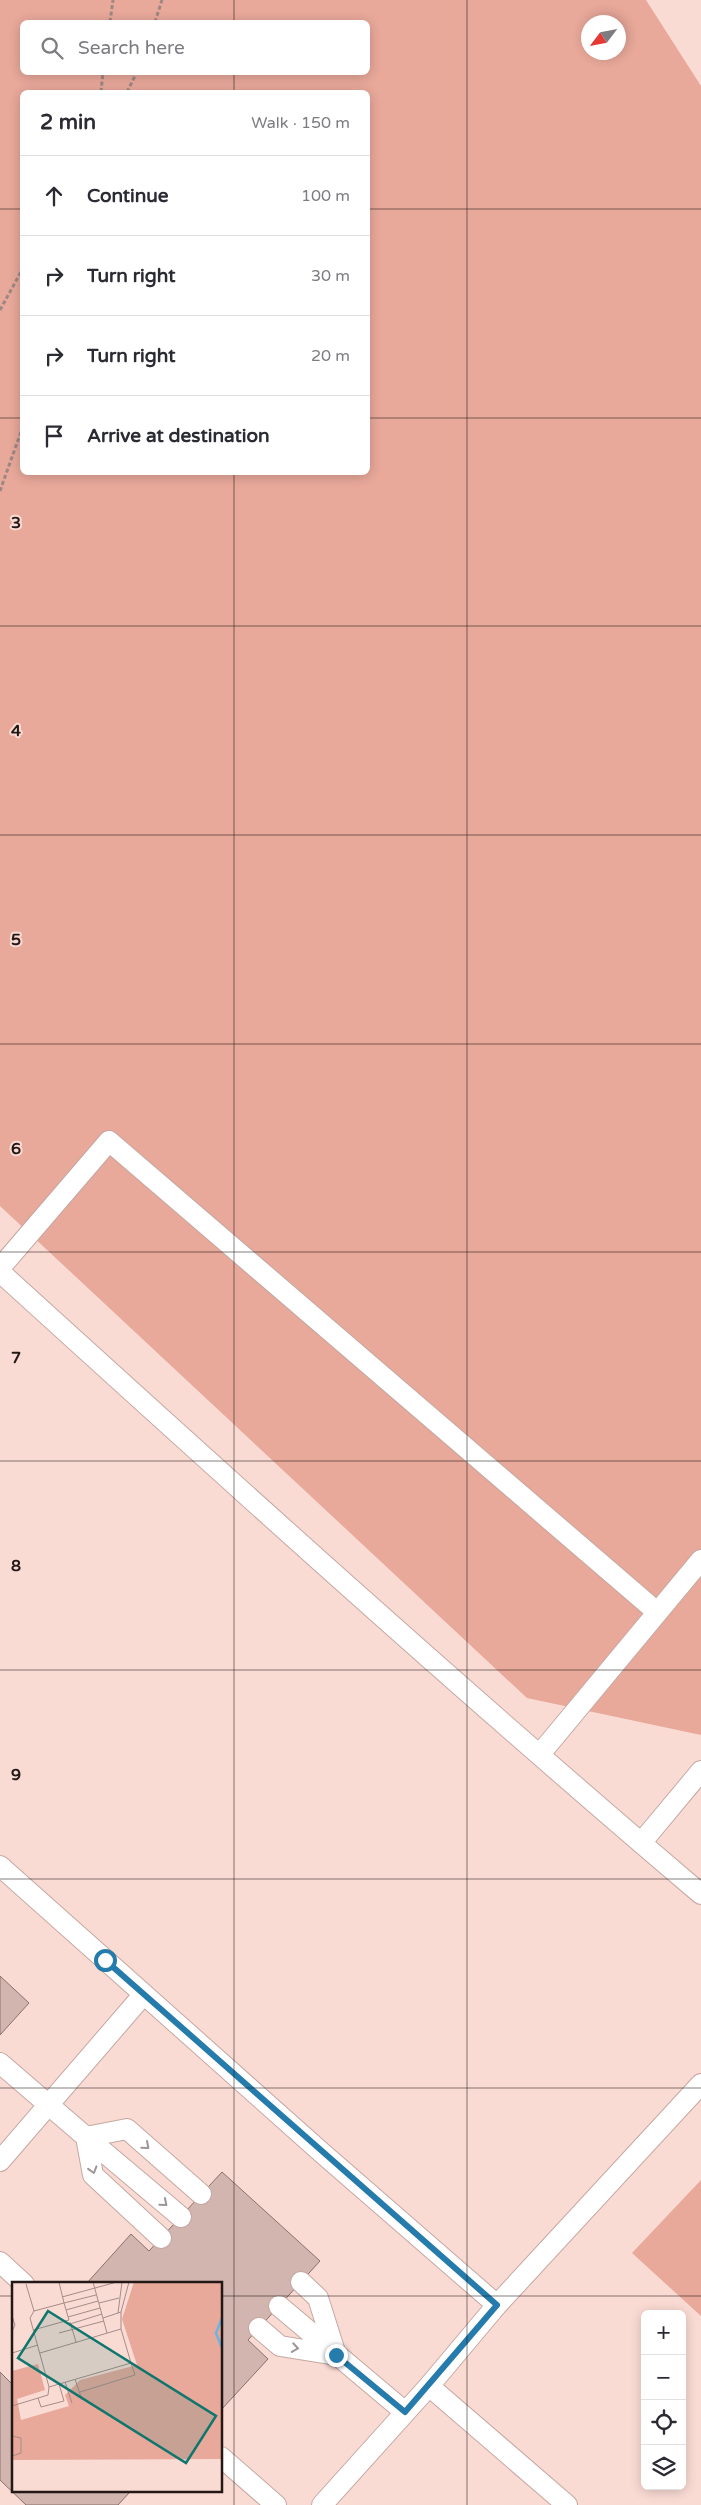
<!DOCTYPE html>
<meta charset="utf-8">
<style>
:root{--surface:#fff;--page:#f7f7f7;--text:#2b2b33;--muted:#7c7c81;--line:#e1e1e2}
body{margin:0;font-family:"Varela Round",sans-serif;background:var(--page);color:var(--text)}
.controls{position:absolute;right:15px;bottom:15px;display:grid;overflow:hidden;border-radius:8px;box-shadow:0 2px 12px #0003}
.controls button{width:45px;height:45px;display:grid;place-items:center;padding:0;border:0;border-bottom:1px solid var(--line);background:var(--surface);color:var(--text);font:25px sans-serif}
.compass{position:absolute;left:581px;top:15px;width:45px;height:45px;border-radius:50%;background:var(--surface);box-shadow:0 2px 12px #0003;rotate:238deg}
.stop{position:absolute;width:15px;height:15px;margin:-11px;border:4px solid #257bab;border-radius:50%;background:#fff}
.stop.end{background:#257bab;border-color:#fff;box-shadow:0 1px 5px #0008}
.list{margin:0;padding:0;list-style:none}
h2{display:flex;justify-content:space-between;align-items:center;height:65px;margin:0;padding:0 20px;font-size:21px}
h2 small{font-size:16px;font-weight:400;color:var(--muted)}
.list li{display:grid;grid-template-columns:32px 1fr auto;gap:15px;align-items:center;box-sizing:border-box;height:80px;padding:0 20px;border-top:1px solid var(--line)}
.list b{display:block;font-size:19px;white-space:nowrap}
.list em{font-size:16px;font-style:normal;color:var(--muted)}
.icon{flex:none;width:28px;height:28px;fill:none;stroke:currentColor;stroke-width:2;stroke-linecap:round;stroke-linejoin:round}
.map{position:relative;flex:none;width:701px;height:2505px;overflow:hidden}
.search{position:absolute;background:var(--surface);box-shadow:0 2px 12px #0003;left:20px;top:20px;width:350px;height:55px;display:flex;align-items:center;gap:12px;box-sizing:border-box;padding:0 18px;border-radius:8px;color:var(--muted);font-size:19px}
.panel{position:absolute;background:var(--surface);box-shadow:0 2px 12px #0003;left:20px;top:90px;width:350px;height:385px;border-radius:8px}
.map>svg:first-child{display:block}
.green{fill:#e8a89a;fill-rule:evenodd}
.building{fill:#d2b5ae;stroke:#8b716b}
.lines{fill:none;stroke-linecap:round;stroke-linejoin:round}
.service-casing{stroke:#c5a8a2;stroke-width:22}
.path{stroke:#9e8782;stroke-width:3;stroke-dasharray:4 2.5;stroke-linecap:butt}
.service{stroke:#fff;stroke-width:20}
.oneway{stroke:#9c9796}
.route{stroke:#257bab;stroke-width:6}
.grid{fill:none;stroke:#231816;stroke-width:1;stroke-opacity:0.55}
.inset-river{fill:none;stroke:#6cb4e2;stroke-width:2.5}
.inset-road{fill:none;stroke:#a48d88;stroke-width:1}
.view{fill:#0f766e;fill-opacity:0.15;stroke:#0f766e;stroke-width:2.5}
.inset-edge{fill:none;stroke:#231816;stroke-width:2.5}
.grid-label{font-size:16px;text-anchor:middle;font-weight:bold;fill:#231816;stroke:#fadbd4;stroke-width:4;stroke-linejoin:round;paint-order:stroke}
</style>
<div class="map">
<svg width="701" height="2505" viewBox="0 0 701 2505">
<rect width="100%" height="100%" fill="#fadbd4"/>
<path class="green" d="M0 0H646L701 86V1735L527 1698 0 1206ZM22 22H368V72H22ZM588 22H618V52H588ZM22 92H368V472H22Z
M701 2180V2316L632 2253Z"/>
<path class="building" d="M0 1976 29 2003 0 2035Z
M222 2172 320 2261 248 2340 268 2359 221 2410V2284H86L131 2234 149 2251Z
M0 2372 14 2386V2491H127L129 2493 118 2505H26L0 2480Z"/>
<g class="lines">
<g class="service-casing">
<path id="service" d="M0 1268 109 1141 657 1612
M0 1272C231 1482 463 1692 701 1894
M540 1754 701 1560
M641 1843 701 1771
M0 1866 321 2152 497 2305
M0 2063 86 2137 93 2175 161 2238
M86 2137 127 2129 201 2194
M86 2137 181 2217
M0 2161 144 1994
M0 2262 24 2284
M301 2282 318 2298 336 2355
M279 2306 405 2412
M259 2328 280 2346 336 2355
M429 2386 567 2505
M221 2457 276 2505
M322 2505 429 2386 497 2305 701 2084"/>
</g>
<path class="path" d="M110 22 113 0
M155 22 162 0
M101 92 103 72
M127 92 137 72
M0 310 22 270
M0 491 22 429"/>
<use href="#service" class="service"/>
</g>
<defs><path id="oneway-chevron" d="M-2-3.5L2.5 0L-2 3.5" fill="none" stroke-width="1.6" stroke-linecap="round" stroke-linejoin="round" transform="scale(1.25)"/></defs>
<g class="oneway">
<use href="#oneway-chevron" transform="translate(146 2146) rotate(41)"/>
<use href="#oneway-chevron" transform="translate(93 2170) rotate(73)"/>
<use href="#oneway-chevron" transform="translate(164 2203) rotate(40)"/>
<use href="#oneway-chevron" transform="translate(295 2348) rotate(9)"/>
</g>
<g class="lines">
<path class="route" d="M105 1960 497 2305 405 2412 336 2355"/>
</g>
<path class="grid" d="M234 0V22M467 0V2505M234 72V92M0 209H22M368 209H701M0 418H22M368 418H701M234 472V2505M0 626H701M0 835H701M0 1044H701M0 1252H701M0 1461H701M0 1670H701M0 1879H701M0 2088H701M0 2296H14M221 2296H701"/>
<g transform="translate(12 2282)">
<rect width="210" height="210" fill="#fadbd4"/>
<path d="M122 0H210V177L0 178V89L26 82 33 108 5 117 9 138 57 124 53 113 68 98 125 83 110 37Z" fill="#e8a89a"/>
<path class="inset-river" d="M210 36 204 51 210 66"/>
<path class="inset-road" d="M81 0 95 51M50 15 105 0M87 21 107 16M54 28 86 19M22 29 52 21 47 0M106 31 110 0M0 34 3 43 0 49M56 35 88 26M91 36 109 30 117 0M58 40 64 60M58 42 90 32M109 47V30M21 48 57 38 52 21 84 13M47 51 92 39M0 71 26 63M28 71 109 47 119 81 37 105M63 97 70 118M53 100 60 121M68 110 123 93 119 81M26 116 29 125 52 119 47 102M0 124 36 113 37 105 18 36 22 29 14 2M0 154 9 156V171L0 174"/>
<path class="view" d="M36 29 204 134 174 181 6 76Z"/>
<rect width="210" height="210" class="inset-edge"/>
</g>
<g class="grid-label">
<text x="16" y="528">3</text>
<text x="16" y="736">4</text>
<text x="16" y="945">5</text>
<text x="16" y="1154">6</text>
<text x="16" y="1363">7</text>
<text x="16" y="1571">8</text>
<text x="16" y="1780">9</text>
</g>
</svg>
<div class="controls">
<button>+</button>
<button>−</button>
<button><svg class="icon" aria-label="locate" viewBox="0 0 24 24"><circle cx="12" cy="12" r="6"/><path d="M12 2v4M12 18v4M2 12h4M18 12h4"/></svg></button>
<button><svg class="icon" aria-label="layers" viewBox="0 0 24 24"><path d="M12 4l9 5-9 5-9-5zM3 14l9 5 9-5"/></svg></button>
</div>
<svg class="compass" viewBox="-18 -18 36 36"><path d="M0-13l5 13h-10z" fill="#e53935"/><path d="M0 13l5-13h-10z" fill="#7c7c81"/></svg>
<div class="stop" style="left:105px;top:1960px"></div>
<div class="stop end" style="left:336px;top:2355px"></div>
<div class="search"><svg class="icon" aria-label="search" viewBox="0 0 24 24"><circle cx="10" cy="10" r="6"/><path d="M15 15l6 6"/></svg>Search here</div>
<section class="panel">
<h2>2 min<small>Walk · 150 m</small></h2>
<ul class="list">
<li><svg class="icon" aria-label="ahead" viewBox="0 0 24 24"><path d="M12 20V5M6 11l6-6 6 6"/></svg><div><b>Continue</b></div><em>100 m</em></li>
<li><svg class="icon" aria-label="right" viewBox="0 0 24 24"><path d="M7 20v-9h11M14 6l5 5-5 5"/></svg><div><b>Turn right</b></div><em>30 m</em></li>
<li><svg class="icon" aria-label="right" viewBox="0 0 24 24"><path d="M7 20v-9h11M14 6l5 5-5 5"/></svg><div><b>Turn right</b></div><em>20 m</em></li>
<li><svg class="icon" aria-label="arrive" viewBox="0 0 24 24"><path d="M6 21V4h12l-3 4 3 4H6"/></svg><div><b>Arrive at destination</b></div></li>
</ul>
</section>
</div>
